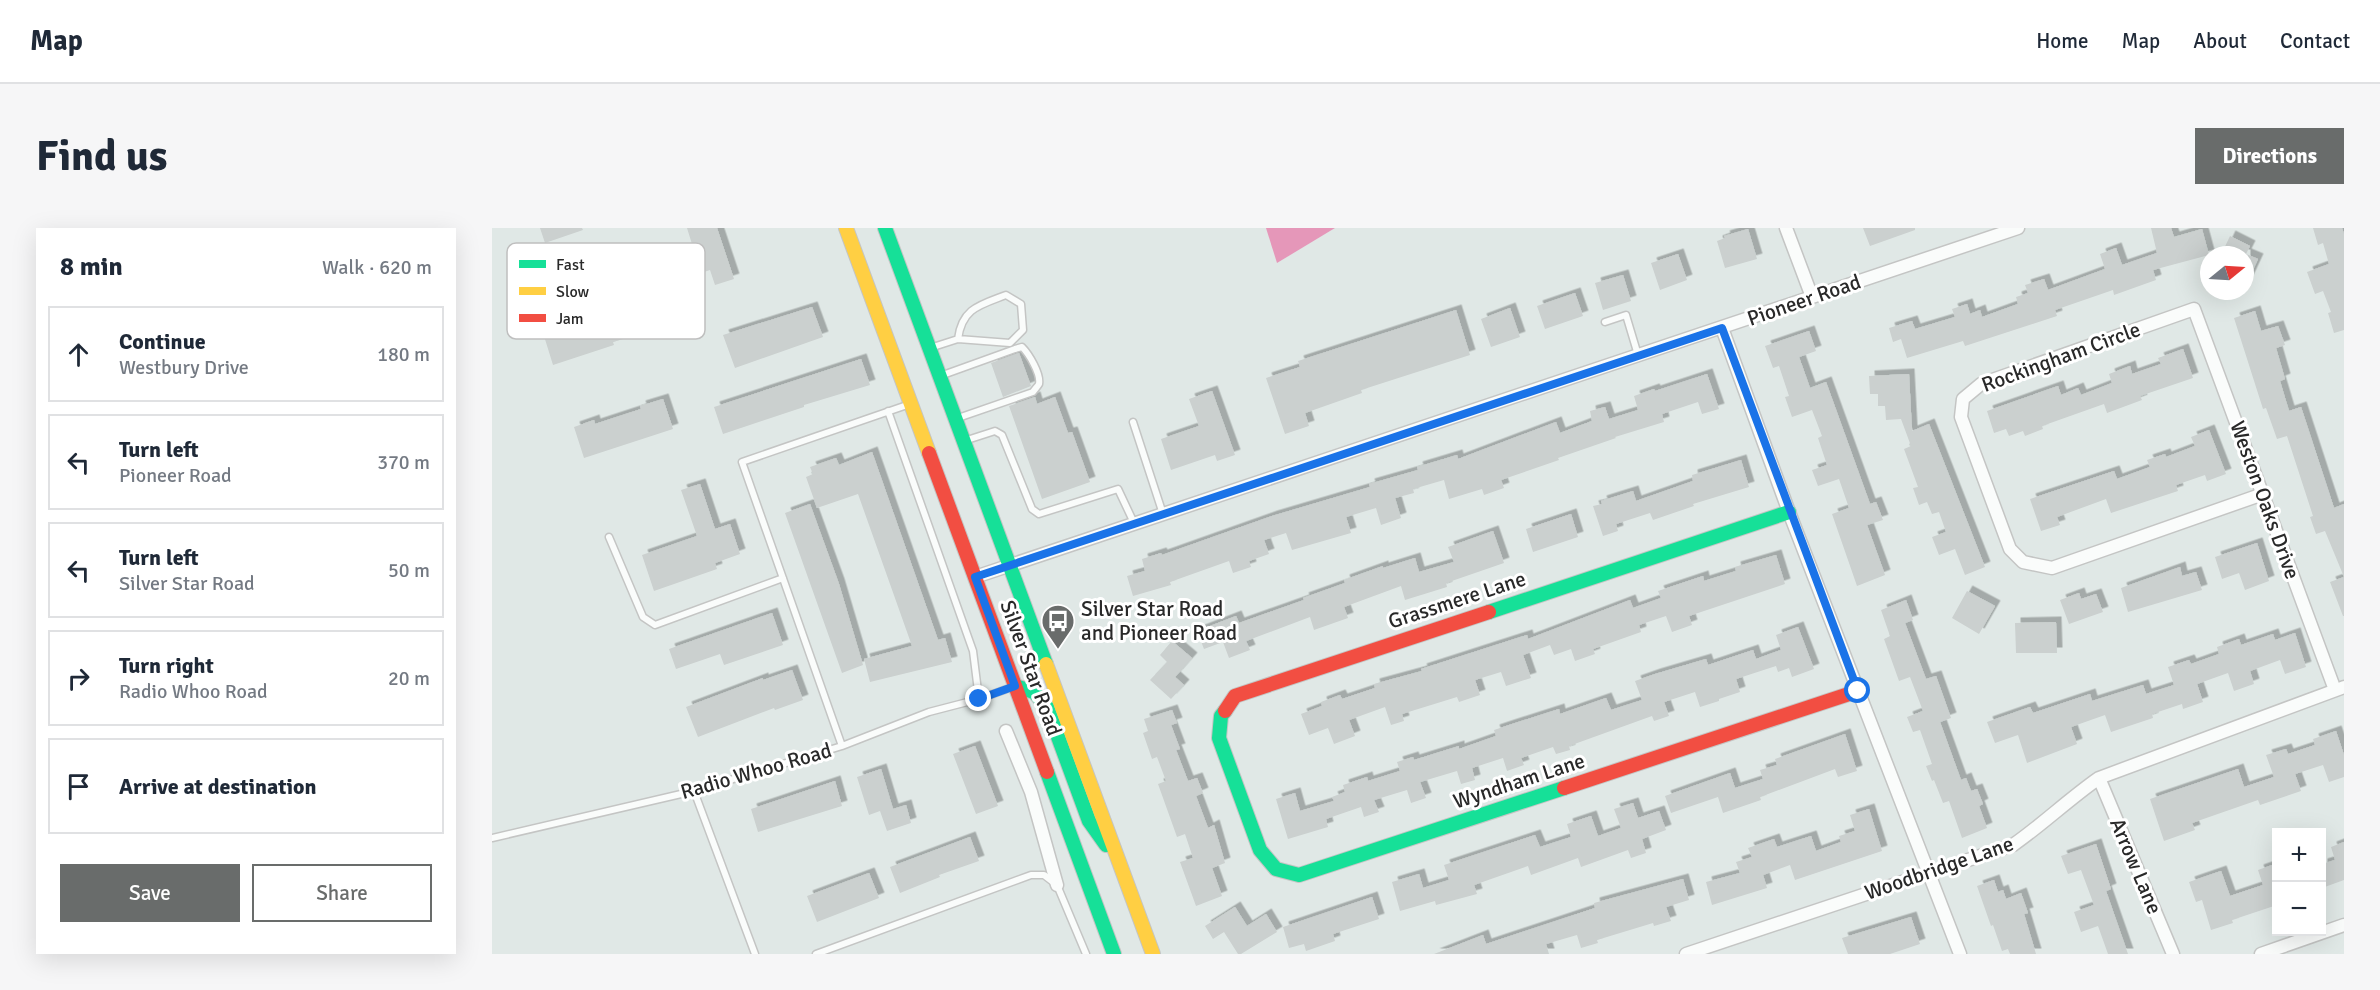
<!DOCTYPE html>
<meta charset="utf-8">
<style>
:root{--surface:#fff;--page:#f6f6f7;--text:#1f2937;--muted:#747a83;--line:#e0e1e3;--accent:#696c6b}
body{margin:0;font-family:Signika,sans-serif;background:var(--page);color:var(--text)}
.controls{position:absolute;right:18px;bottom:18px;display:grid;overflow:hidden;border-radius:0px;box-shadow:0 6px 24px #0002}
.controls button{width:54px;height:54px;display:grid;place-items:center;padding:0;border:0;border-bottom:2px solid var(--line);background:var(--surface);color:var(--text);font:30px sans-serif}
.compass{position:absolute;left:1708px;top:18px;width:54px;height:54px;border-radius:50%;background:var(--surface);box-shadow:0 6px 24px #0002;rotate:72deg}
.stop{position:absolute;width:18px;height:18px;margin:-14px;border:4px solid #1a73e8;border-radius:50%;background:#fff}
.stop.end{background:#1a73e8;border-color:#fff;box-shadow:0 2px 6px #0008}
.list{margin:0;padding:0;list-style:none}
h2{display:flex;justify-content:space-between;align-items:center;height:78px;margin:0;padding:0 24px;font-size:26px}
h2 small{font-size:20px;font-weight:400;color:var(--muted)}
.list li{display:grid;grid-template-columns:39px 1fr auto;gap:18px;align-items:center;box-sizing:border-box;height:96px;margin:0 12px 12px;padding:0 12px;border:2px solid var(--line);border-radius:0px}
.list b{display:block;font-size:22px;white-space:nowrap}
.list p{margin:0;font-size:20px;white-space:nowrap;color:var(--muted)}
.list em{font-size:20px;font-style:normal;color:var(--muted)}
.actions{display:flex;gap:12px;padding:18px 24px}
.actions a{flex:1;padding:14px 0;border:2px solid var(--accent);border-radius:0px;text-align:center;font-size:21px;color:var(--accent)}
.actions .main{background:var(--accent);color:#fff}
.icon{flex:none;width:33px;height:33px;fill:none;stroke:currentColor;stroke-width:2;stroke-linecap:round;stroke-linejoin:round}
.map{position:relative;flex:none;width:1852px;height:726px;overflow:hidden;border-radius:0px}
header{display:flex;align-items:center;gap:36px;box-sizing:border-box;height:84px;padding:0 30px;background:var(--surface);border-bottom:2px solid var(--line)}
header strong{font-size:28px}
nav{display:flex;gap:33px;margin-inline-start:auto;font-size:21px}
.intro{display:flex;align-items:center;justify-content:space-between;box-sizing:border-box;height:144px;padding:0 36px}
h1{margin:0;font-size:42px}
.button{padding:15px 27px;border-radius:0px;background:var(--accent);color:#fff;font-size:21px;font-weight:700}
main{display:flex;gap:36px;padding:0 36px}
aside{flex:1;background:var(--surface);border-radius:0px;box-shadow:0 6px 24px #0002}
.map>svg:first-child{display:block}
.water{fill:#e597b9}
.building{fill:#cbd0cf;filter:url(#shadow)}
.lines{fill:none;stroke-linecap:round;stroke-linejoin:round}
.lane-casing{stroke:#c4c5c4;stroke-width:9}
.street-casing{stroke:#c4c5c4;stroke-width:15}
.fast-casing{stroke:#c4c5c4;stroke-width:16}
.slow-casing{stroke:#c4c5c4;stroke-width:16}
.jam-casing{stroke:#c4c5c4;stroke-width:16}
.lane{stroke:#fafcfb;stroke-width:6}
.street{stroke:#fafcfb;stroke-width:12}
.fast{stroke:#16e098;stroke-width:14}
.slow{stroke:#ffcf43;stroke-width:14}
.jam{stroke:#f24e42;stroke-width:14}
.route{stroke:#1a73e8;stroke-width:8}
.labels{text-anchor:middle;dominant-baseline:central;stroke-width:6;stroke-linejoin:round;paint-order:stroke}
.street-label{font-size:21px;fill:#292929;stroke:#fff}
.poi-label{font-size:21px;fill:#292929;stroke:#fff;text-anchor:start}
.key{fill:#fff;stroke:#bfbfbf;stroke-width:1.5}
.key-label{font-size:16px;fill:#292929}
</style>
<header>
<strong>Map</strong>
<nav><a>Home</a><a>Map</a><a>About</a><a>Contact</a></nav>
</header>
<div class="intro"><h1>Find us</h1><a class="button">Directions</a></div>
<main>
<aside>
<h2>8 min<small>Walk · 620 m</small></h2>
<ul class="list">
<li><svg class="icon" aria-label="ahead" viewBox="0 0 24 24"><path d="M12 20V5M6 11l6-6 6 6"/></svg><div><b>Continue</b><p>Westbury Drive</p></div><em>180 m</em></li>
<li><svg class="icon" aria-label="left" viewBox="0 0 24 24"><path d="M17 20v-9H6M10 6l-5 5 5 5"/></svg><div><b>Turn left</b><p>Pioneer Road</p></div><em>370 m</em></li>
<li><svg class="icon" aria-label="left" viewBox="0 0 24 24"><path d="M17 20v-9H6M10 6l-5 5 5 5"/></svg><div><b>Turn left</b><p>Silver Star Road</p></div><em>50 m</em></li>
<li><svg class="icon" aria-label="right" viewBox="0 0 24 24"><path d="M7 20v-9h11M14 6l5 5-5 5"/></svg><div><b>Turn right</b><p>Radio Whoo Road</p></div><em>20 m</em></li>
<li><svg class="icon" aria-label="arrive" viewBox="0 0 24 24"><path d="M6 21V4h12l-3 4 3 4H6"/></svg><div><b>Arrive at destination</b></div></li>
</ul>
<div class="actions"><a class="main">Save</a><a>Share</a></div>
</aside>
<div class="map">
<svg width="1852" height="726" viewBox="0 0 1852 726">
<defs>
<filter id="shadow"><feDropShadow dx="5.5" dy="-5.5" stdDeviation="0" flood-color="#0004"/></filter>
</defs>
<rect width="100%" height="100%" fill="#e0e8e6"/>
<path class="water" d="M774 0H843L785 35Z"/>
<path class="building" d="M48 0H90L91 2 53 15Z
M195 0H225L242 51 223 57 218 42 209 45Z
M1371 0H1423V2L1378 18Z
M1659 0H1679L1682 9 1710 1 1717 27 1661 42 1664 52 1622 67 1621 62 1563 82 1565 88 1473 118 1471 113 1415 130 1409 111 1401 114 1397 100 1420 93 1423 101 1463 89 1460 81 1475 76 1478 86 1488 82 1490 89 1526 76 1524 69 1536 65 1533 57 1552 51 1556 62 1613 41 1608 26 1624 20 1630 37 1665 25Z
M1821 0H1850L1852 6V102L1842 105 1836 85 1839 84 1831 63 1823 66 1815 44 1837 36 1831 15 1826 17Z
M1256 1 1265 31 1233 40 1225 13 1233 10 1232 8Z
M1738 8 1758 18 1754 26 1766 31 1753 59V27H1729Z
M1186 26 1195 52 1168 62 1159 35Z
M1131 47 1139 73 1111 82 1103 55Z
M1083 65 1091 88 1053 101 1045 78Z
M320 79 331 109 243 140 231 107Z
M1018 80 1028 109 999 119 989 91Z
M964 82 978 127 869 162 870 165 813 185 817 198 793 206 774 150 808 139 806 133Z
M133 83 141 108 121 114 122 117 61 137 52 108Z
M1763 83 1769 103 1786 98 1793 117 1784 120 1793 151 1788 153 1797 183 1809 179 1842 280 1852 276V349L1833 303 1824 306 1818 289 1821 288 1795 208 1785 211 1774 180 1771 181 1742 90Z
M1317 103 1324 123 1307 129 1318 160 1334 154 1378 276 1384 274 1391 292 1375 297 1393 347 1365 358 1340 286 1357 280 1347 251 1326 258 1320 242 1335 237 1326 210 1330 208 1320 182 1300 189 1293 169 1297 168 1287 138 1281 140 1273 118Z
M1691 121 1701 150 1648 168 1650 172 1615 185 1612 176 1550 198 1551 201 1533 208 1531 203 1517 208 1514 201 1502 205 1495 183 1566 158 1569 167 1586 160 1589 167 1620 155 1617 146 1638 138 1640 146 1669 136 1666 130Z
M527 125 539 158 511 169 499 135Z
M369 131 378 157 312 177V179L231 206 222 179Z
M1215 146 1227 181 1210 186 1206 174 1170 186 1172 194 1123 209 1124 210 1066 230 1067 232 1009 252 1012 260 992 267 990 261 957 271 952 252 921 261 922 265 903 270 909 290 889 297 884 280 854 289 859 305 800 322 794 305 772 312 777 326 757 333 759 339 741 345 737 333 678 354 679 357 641 368 635 348 653 343 650 331 669 325 670 327 780 288 878 259 877 256 926 242 925 239 965 227 966 231 1064 194 1068 205 1100 193 1098 183 1113 179 1117 191 1146 182 1142 168 1162 161 1163 163Z
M1417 146 1420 203 1437 196 1493 339 1473 347 1463 321 1447 327 1440 309 1454 304 1447 284 1440 286 1435 274 1427 277 1421 260 1426 259 1412 221 1419 218 1409 191 1394 192 1393 178H1386V166H1378L1377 148Z
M720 163 743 227 725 233 723 227 679 242 669 211 707 198 697 171Z
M543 169 545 176 563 169 576 205 580 204 598 254 550 271 517 178Z
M171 171 181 201 92 230 82 199 102 192 103 196 149 181 148 178Z
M1717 202 1734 246 1715 253 1713 247 1684 257 1686 263 1619 285 1614 271 1565 289 1568 297 1549 303 1538 271 1622 243 1625 251 1658 239 1655 232 1673 226 1674 229 1703 218 1699 209Z
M380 224 446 412 453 410 460 434 378 454 372 431 420 418 366 266 325 280 314 249 321 246 318 239 344 230 347 237Z
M1249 232 1257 259 1201 276 1202 278 1161 292 1158 285 1124 296 1126 303 1111 308 1101 278 1110 276 1109 273 1141 263 1144 273 1201 253 1200 247Z
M208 256 223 301 238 296 248 326 223 335 225 341 162 363 150 327 205 308 189 262Z
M318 276 347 356 371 437 350 445 293 285Z
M1079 286 1086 309 1041 324 1034 301Z
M1001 303 1012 335 954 355 955 359 913 372 909 358 852 379 856 390 822 402 818 389 754 413 758 422 737 430 731 414 712 421 705 403 744 388 747 395 812 372 811 370 853 355 852 352 891 338V340L923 330 927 344 962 334 956 319Z
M1765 315 1777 353 1753 362 1747 345 1730 351 1723 329Z
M1284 327 1293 356 1197 388 1200 397 1180 404 1174 388 1147 397 1149 404 1101 421 1103 426 1083 433 1079 421 1062 427 1058 417 1031 427 1039 450 1014 458 1009 444 983 452 988 467 967 474 965 469 910 486 912 493 899 497 893 479 857 492 863 508 842 516 836 500 817 507 809 486 830 478 829 474 848 467 850 471 883 460 882 456 930 443 929 441 1035 407 1036 411 1138 372 1141 380 1169 370 1166 363 1211 348 1212 353 1244 343 1243 339Z
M1688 339 1690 348 1704 344 1710 362 1636 384 1629 360Z
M1852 349V388H1851L1838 354Z
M1475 363 1503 378 1487 406 1460 390Z
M1587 365 1589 371 1604 366 1611 384 1577 396 1568 372Z
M1414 372 1421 392 1413 395 1434 451 1444 448 1459 490 1448 494 1469 552 1474 550 1479 563 1485 561 1491 576 1487 578 1495 600 1470 610 1457 573 1451 575 1442 552 1440 553 1434 538 1440 536 1428 502 1421 504 1415 489 1431 483 1418 449 1407 453 1392 411 1398 408 1389 382Z
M280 385 291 417 232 437 228 426 184 441 177 421Z
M1564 394 1565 425H1524L1523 395Z
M1306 399 1322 441 1300 449 1297 440 1286 444 1284 438 1244 451 1248 464 1227 471V473L1208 479 1203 464 1172 474 1177 488 1162 493 1160 488 1077 518 1078 522 1064 526 1061 519 1029 530 1032 537 1015 543 1011 530 980 540 983 552 969 556 965 543 928 554 934 570 919 575 915 562 882 572 887 584 872 589 869 579 834 591 836 599 796 611 784 571 803 565 808 583 842 573 840 569 853 564 851 557 875 549 876 553 908 543 905 534 921 529 922 532 967 518V521L1004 508 1002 502 1017 497 1067 481 1068 486 1114 470 1119 482 1150 472 1143 453 1163 446 1214 431 1216 437 1261 422 1264 431 1289 422 1284 407Z
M1803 405 1814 439 1793 446 1788 432 1758 443 1762 456 1742 463 1736 445 1705 456 1711 474 1691 481 1690 476 1660 486 1661 490 1619 504 1613 487 1579 499 1585 516 1535 535 1526 507 1503 515 1495 494 1538 479 1541 485 1598 466 1600 473 1651 457 1654 466 1682 457 1676 439 1697 432 1699 436 1727 426 1725 419 1747 411 1749 417 1781 406 1783 412Z
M680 413 700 430 683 449 692 457 679 471 658 452 675 434 668 427Z
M300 442 311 472 283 482 282 480 206 509 194 479 271 450V452Z
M680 482 685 495 679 497 688 521 684 522 696 553 705 550 711 565 704 568 716 600 722 597 733 635 720 640 730 668 704 678 688 634 701 630 693 606 685 609 666 556 674 553 665 529 660 531 651 505 656 503 652 491Z
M1844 503 1852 527V549L1837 554 1831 537 1803 546 1809 563 1768 577 1766 572 1700 595 1703 602 1672 613 1658 571 1746 541 1752 559 1782 549 1774 527 1794 521 1796 526 1823 517 1821 511Z
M1353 506 1365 543 1346 549 1343 541 1268 569 1269 572 1231 585 1226 569 1179 585 1173 568 1238 545 1243 560 1271 551 1268 542 1285 537 1283 531Z
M483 518 506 578 484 586 461 526Z
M389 541 401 581 414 577 419 595 395 603 388 583 377 587 365 549Z
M343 553 350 578 266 604 259 581Z
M1141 575 1146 590 1167 583 1174 602 1150 611 1154 625 1139 630 1136 622 1089 639 1086 630 1039 647 1036 638 982 657 985 666 944 677 943 673 908 683 900 654 927 646 931 660 957 652 952 637 1043 607 1048 619 1079 609 1075 596 1099 588 1106 608 1129 600 1122 581Z
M1377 581 1390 623 1303 652 1298 637 1271 647 1275 660 1220 677 1214 654 1248 645 1244 634 1260 629 1256 620 1282 611 1285 619 1319 608 1324 623 1349 614 1347 608 1363 603 1358 587Z
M478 609 487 633 447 647 448 649 408 665 398 639Z
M1852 614V652L1830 660V636L1843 632 1839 619Z
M1604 616 1619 661 1614 663 1636 726H1616L1606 698 1589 704 1582 684 1602 677 1589 642 1576 646 1569 628Z
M1783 636 1785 642V677L1740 692 1741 695 1719 702 1710 672 1704 674 1697 654 1729 643 1738 668 1771 657 1766 642Z
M377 645 387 670 325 694 315 668Z
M1191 651 1197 672 1174 679 1179 693 1162 698 1161 695 1105 712 1106 715 1089 720 1085 707 1054 716 1057 726H942L991 707 994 716 1103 680 1102 675Z
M1502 652 1506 664 1511 662 1514 671 1529 665 1536 685 1532 686 1544 726H1518L1516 721 1510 723 1501 697 1499 698 1485 658Z
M880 669 887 691 841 706 843 713 814 723 812 716 797 720 791 699Z
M743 679 755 698 774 686 785 704 749 726H746L732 704 721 711 713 698Z
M1419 689 1428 716 1398 726H1356L1350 710Z"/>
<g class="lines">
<g class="lane-casing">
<path id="lane" d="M1113 94 1134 87 1146 127
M438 120 466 111 518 115 531 102 529 76 514 67C488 77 470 80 466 111
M448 148 523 121 530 119C537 126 549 146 547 156 546 158 542 162 541 164L466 190
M396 183 481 423 487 471
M641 194 671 286
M472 213 503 203 510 207 540 281 547 286 626 261 642 295
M117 309 151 389 163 397 291 350
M350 518 250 234 418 176
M202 563 263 726
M0 610 202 563 350 518 437 484 487 471 523 458
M324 726 539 647H552L565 657 594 726"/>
</g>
<g class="street-casing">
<path id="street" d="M1294 0 1320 69
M1230 100 1297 284 1468 726
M1771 266 1560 340 1531 334 1518 321 1469 189 1471 171 1489 156 1702 81 1843 462
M483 349 1526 0
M514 503 539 564 565 657
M1607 550 1681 726
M1194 726 1521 617C1551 596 1577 571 1607 550L1852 459
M1769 726 1852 697"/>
</g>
<g class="fast-casing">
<path id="fast" d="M393 0 554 436
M997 384 1297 284
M523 458 542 464 555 479 597 593 614 617
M733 483 729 488 727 510 768 622 784 641 807 647 1072 560
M555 544 622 726"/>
</g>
<g class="slow-casing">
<path id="slow" d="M354 0 437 225
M554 436 661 726"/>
</g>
<g class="jam-casing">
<path id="jam" d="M437 225 555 544
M733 483 743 468 997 384
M1072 560 1366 463"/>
</g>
<use href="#lane" class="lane"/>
<use href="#street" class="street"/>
<use href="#fast" class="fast"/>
<use href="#slow" class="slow"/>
<use href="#jam" class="jam"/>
</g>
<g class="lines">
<path class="route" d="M487 471 523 458 483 349 1230 100 1366 463"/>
</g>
<defs>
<g id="bus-pin" transform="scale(1.725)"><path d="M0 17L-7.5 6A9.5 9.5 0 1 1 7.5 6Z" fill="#696c6b" stroke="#fff"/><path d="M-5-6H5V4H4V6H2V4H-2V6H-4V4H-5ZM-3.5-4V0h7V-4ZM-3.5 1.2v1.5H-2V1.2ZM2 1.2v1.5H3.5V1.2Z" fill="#fff"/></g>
</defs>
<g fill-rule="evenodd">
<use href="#bus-pin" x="566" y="393"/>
</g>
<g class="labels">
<g class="street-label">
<text transform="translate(1312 72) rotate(-19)">Pioneer Road</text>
<text transform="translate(1569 129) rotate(-20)">Rockingham Circle</text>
<text transform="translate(1773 272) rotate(70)">Weston Oaks Drive</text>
<text transform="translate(965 372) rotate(-18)">Grassmere Lane</text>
<text transform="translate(539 440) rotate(70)">Silver Star Road</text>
<text transform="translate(264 543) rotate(-16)">Radio Whoo Road</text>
<text transform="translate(1027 553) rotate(-18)">Wyndham Lane</text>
<text transform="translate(1644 638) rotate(67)">Arrow Lane</text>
<text transform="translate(1447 640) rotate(-19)">Woodbridge Lane</text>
</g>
<g class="poi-label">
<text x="589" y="381">Silver Star Road<tspan x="589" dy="24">and Pioneer Road</tspan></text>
</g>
</g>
<rect x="15" y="15" width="198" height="96" rx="9" class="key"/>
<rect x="27" y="32" width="27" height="8" fill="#16e098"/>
<rect x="27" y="59" width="27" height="8" fill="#ffcf43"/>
<rect x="27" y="86" width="27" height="8" fill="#f24e42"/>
<g class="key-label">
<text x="64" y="42">Fast</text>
<text x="64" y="69">Slow</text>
<text x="64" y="96">Jam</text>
</g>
</svg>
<div class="controls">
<button>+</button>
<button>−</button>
</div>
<svg class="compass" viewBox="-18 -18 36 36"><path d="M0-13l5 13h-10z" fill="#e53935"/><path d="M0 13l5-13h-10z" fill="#747a83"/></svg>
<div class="stop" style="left:1366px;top:463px"></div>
<div class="stop end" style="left:487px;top:471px"></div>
</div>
</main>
